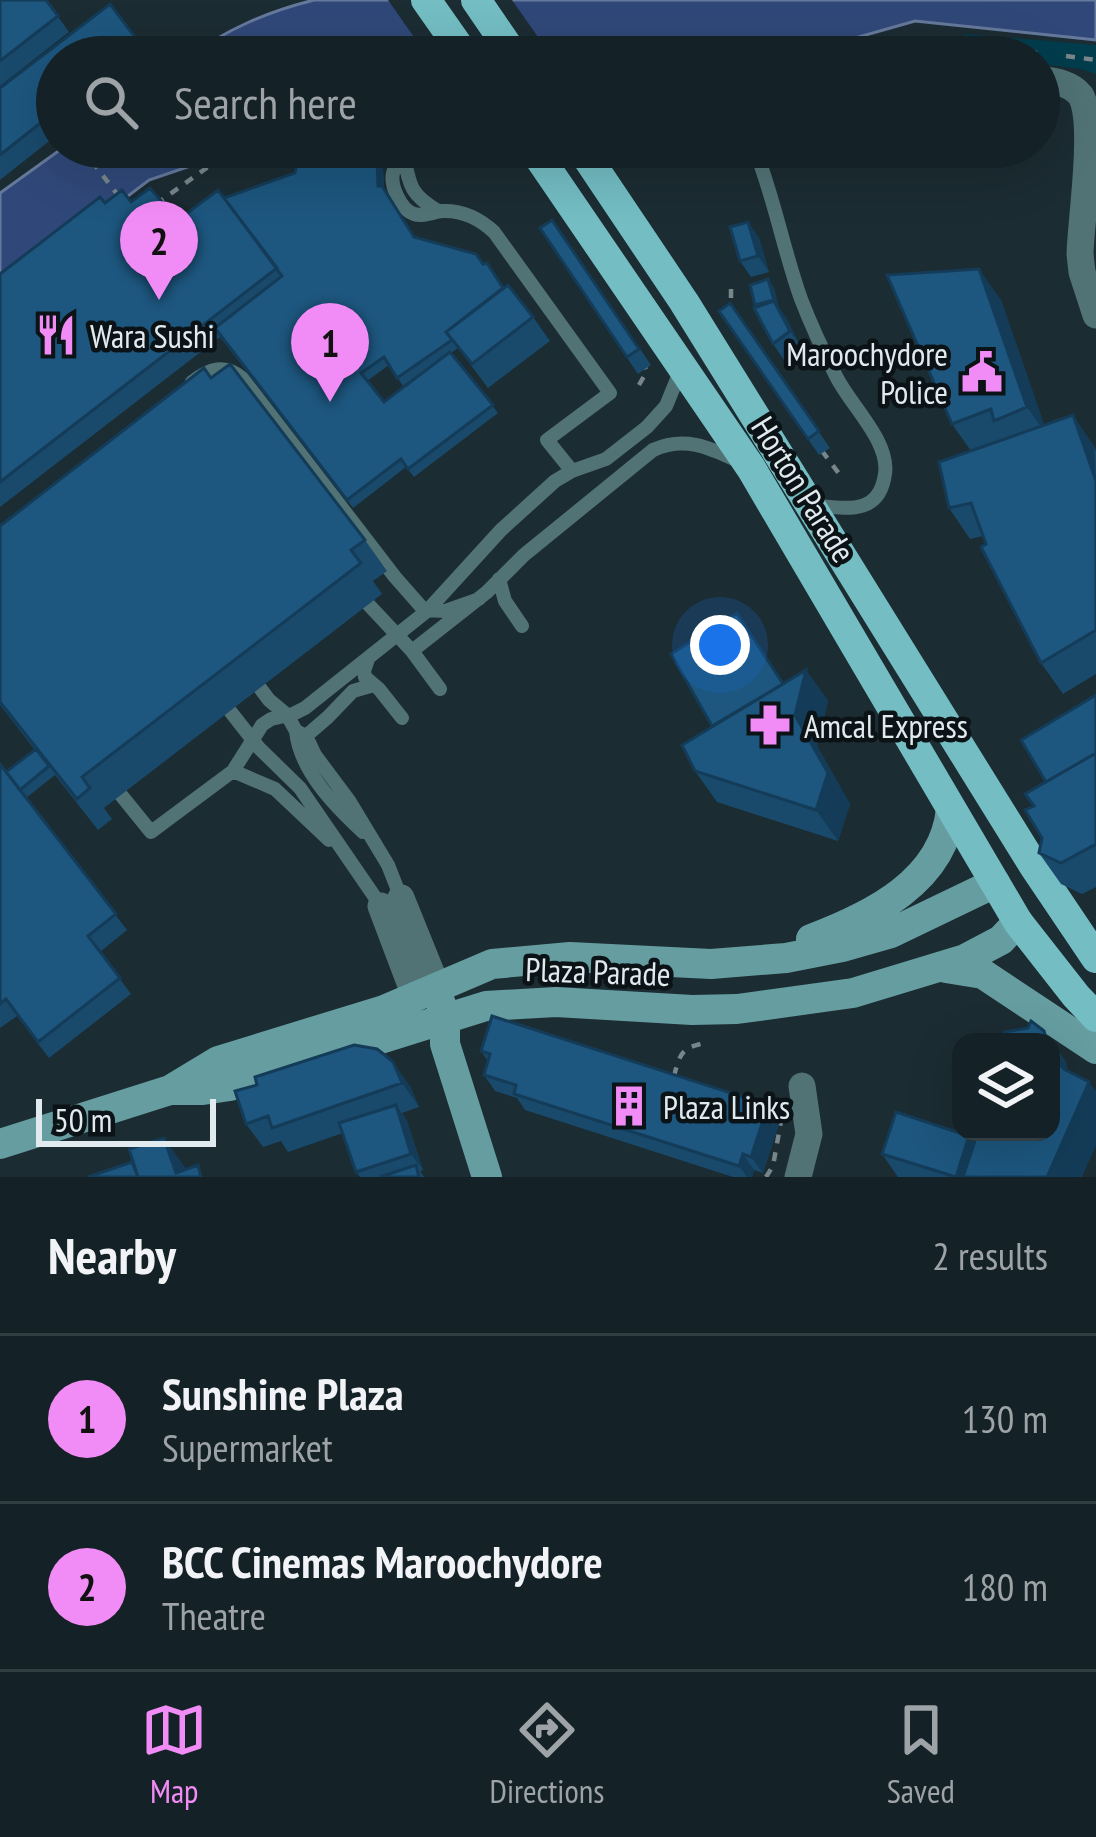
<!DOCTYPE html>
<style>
:root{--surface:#142126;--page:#1d292e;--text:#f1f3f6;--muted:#9da3a7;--line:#333e43;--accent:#f18bf5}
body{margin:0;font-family:"PT Sans Narrow",sans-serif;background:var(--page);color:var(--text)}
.controls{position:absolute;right:36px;bottom:36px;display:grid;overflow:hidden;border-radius:24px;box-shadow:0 12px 48px #0002}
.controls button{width:108px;height:108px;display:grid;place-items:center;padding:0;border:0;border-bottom:3px solid var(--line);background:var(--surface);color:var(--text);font:60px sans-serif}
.scale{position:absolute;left:36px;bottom:30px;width:180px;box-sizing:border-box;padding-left:12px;border:6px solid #e1ebef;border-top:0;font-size:33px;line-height:42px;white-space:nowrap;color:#e1ebef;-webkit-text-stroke:9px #0c1316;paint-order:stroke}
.you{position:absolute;left:720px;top:645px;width:42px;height:42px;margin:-30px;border:9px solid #fff;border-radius:50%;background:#1a73e8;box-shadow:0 0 0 18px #1a73e833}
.badge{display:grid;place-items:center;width:78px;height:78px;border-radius:50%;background:var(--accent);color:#111;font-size:39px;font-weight:700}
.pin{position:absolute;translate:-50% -99px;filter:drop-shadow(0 3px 6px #0008)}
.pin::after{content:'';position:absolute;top:63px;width:42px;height:36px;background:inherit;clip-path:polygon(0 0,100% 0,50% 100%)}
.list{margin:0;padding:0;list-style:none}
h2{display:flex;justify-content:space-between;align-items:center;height:156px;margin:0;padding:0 48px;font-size:51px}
h2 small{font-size:39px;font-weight:400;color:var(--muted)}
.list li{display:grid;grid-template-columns:78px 1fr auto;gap:36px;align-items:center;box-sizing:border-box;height:168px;padding:0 48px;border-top:3px solid var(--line)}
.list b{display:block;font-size:45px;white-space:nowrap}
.list p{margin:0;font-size:39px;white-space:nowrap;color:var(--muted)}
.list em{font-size:39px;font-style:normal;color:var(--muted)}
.icon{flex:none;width:66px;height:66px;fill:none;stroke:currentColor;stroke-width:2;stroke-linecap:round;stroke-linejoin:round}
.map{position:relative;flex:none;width:1096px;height:1177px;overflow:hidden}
.search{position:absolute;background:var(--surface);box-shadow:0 12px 48px #0002;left:36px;right:36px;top:36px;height:132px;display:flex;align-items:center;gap:30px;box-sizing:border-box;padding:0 42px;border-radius:66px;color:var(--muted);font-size:45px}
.sheet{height:492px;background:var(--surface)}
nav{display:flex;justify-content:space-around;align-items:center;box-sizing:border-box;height:168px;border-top:3px solid var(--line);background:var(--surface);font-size:33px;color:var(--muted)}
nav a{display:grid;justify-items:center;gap:6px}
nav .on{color:var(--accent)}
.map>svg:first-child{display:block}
.green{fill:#023d4d}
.water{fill:#304879;stroke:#65799c;stroke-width:3}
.pier{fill:#1b2c32}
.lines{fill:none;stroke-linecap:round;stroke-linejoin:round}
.path{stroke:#78868b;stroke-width:4.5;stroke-dasharray:9 9;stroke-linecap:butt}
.lane{stroke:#517376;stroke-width:14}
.street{stroke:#517376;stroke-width:27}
.secondary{stroke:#659da1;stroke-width:30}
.primary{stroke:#73bdc3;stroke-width:30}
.wall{fill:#194a6c;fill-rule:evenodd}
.shaded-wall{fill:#143c58}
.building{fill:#1d567e;stroke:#143c58;stroke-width:3}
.labels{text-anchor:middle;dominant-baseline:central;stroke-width:9;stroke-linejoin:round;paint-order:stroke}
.poi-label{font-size:33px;fill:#e1ebef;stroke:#0c1316;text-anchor:start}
.street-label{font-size:33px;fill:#e1ebef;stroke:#0c1316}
</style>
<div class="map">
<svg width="1096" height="1177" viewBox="0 0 1096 1177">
<rect width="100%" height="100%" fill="#1b2c32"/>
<path class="green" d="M965 34 1096 45V74L1081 69 1039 64V57L963 55Z"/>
<path class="water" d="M314 0H1096V40L915 21 788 57H188C228 29 266 12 314 0Z
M64 147H246L149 180 0 293V193Z"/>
<path class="pier" d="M388 0H512L552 57H428Z"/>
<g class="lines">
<path class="path" d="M1066 56 1096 60
M857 57 923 41 1037 53
M81 147 117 194
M156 204 208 167 268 147
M731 289V311
M639 385 647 371 644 365
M822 451 840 475
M674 1076C681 1049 683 1048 709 1042
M766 1177 773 1166 781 1121"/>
<path class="lane" d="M754 147C774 196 783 249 801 299 811 325 823 351 836 376 850 405 890 441 885 474 879 517 845 508 812 505
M404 157C400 162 394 167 393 173 390 186 401 210 414 214 423 217 433 212 442 211 462 210 480 219 494 232L610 393 547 440 572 471
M404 157C410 187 411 195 438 211
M192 382C209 369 225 363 242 378L395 577 424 610 445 611 479 599
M499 579 505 601 522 626
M368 604 412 651 440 689
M412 651 487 592 524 555 653 450C684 436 708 447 736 460
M368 659 364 671 365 677 379 689 402 718
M260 688 269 700 287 715 296 731 306 736 315 755 350 802 388 865 401 898
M230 711 259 748 300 788 381 906
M296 731C300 771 335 806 363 832
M306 736 328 717 353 691 374 685
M233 771 275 789 329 840
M121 795 151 832 233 771 262 725 271 719 293 714 305 708 427 611 501 530 555 481 572 471 606 459 647 427 666 406 680 372"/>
<path class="street" d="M1039 79C1054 81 1071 83 1081 96 1096 124 1081 218 1080 254L1082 272 1096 315
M432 148 481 154 512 147
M590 160 626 147
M401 898 437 987
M381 906 415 996
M798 1177 809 1134 802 1086"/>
<path class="secondary" d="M811 939C872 916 944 881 951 809
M946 968 983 974 1096 1049
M441 1004 445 1019V1044L487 1177
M170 1090H203L230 1086 486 1006 556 1002 692 1010 737 1009 853 993 965 959 1001 940 1018 922
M0 1144 170 1090 218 1061 384 1010 492 964 570 957 711 964 786 958 842 947 891 933 995 883"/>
<path class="primary" d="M426 0 466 57
M476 0 515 57
M532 147 751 468 1018 922 1076 996 1096 1017
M580 147 684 302 1034 866 1096 958"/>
</g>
<path class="wall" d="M0 0H46L69 32 0 86Z
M110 4 149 57H57V135L0 180V88Z
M383 167 384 188 415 237 483 264 504 288 533 317 550 341 488 388 458 348 451 353 498 413 414 477 406 467 353 508 220 337 0 507V274L105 203 131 202 178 220 224 198ZM389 365 403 386 430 367 384 402 367 381Z
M552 220 651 365 638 374 540 228Z
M748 222 759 238 769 272 751 277 740 261Z
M768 279 774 288 779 308 801 347 784 360 773 344 755 305Z
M1001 300 1044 425 1094 446 1096 451V674L1063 694 1041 663 983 536 970 539 949 508 971 451 952 424Z
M730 303 830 448 819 455 719 311Z
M211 378 365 540 387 571 373 581 382 594 104 808 112 819 98 830 55 775 26 798 127 930 100 952 131 994 49 1058 17 1016 0 1028V764L6 772 35 750 0 705V526Z
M737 613 784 683 806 670 828 701 817 746 850 804 838 841 717 802 695 771 712 726Z
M1096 695V887L1082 894 1061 884 1039 853 1042 838 1034 806Z
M1044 1031 1066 1062 1082 1177H898L882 1154 974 1144 1051 1132Z
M354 1045 410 1086 419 1107 402 1113 407 1121 423 1170 420 1171 424 1177H360L356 1172 343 1133 288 1152 281 1141 263 1147 246 1124 257 1085Z
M481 1051 768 1105 780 1121 763 1173 754 1170 752 1177H733L525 1110 517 1098 495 1091 484 1075 488 1061Z"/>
<path class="shaded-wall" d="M377 159 383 167 384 188 378 186Z
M748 222 759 238 769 272 758 256Z
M979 269 1001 300 1049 438 1027 407Z
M768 279 774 288 779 308 774 300Z
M774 301 786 317 801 347 790 331Z
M1073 415 1094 446 1096 481Z
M737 613 798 705 806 670 828 701 817 746 850 804 838 841 816 810Z
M1044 1031 1066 1062 1070 1081 1051 1053V1042H1047Z
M393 1062 410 1086 419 1107 402 1083Z
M1089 1082 1096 1091V1146L1082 1177H1047Z
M396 1105 407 1121 423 1170 411 1154Z
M768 1105 780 1121 763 1173 751 1157Z
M969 1136 991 1167 988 1177H956Z
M164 1138 192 1177 176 1173Z
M743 1154 754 1170 752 1177H747L739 1166Z"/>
<path class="building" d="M0 0H46L58 16 0 61Z
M110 4 141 45 126 57H57V110L0 155V88Z
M377 159 378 186H382L414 237 476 254 483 264 487 263 503 288 446 332 452 340 397 378 384 357 361 373 384 402 450 352 493 405 408 469 401 459 347 500 215 328 282 276 224 198 295 173 297 161Z
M150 188 178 220 218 190 277 268 0 482V274L100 197 105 203 122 190 131 202Z
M552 220 639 349 627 357 540 228Z
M748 222 758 256 740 261 730 227Z
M979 269 1027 407 994 421 991 409 952 424 887 275Z
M768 279 774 300 755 305 750 285Z
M508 285 533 317 472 364 446 332Z
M774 301 790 331 773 344 754 308Z
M730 303 819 431 808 439 719 311Z
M230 364 365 540 351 550 361 563 82 777 90 788 77 799 0 702V526L204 368 211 378Z
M1073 415 1096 481V630L1041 663 981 547 986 544 971 503 949 508 939 462Z
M737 613 783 684 712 726 671 654Z
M806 670 795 715 828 773 816 810 695 771 682 745Z
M1096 695V753L1046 782 1021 740Z
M36 749 49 766 20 790 6 772Z
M1096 753V844L1061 863 1039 853 1042 838 1025 810 1034 806 1025 794Z
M0 764 116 914 88 936 120 978 38 1042 6 999 0 1004Z
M492 1016 768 1105 751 1157 743 1154 739 1166 514 1094 516 1085 484 1075 490 1054 481 1051Z
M1031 1021 1044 1031 1047 1042H1001L1004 1032 1028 1028Z
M354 1045 377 1049 386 1056 393 1062 402 1083 272 1128 268 1116 246 1124 235 1091 257 1085 255 1077Z
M1051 1053 1064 1069 1089 1082 1047 1177H963L978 1132H1051Z
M396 1105 411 1154 356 1172 339 1123Z
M896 1112 969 1136 956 1177 882 1154Z
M164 1138 176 1173 198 1165 201 1177H138L129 1149Z
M132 1162 138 1177H88Z
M416 1165 419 1177H380Z"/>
<defs>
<g id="restaurant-bare" transform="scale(3.24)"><path d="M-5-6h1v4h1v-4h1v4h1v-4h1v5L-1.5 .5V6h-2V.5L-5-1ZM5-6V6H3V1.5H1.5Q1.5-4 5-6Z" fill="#f18bf5" stroke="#0c1316" stroke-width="2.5" paint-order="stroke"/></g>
<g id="civic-bare" transform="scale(3.24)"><path d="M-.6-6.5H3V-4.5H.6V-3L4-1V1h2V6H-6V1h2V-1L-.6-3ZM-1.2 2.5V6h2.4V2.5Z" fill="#f18bf5" stroke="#0c1316" stroke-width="2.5" paint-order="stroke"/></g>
<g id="pharmacy-bare" transform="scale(3.24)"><path d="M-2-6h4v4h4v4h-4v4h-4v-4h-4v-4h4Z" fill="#f18bf5" stroke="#0c1316" stroke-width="2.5" paint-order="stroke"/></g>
<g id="building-bare" transform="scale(3.24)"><path d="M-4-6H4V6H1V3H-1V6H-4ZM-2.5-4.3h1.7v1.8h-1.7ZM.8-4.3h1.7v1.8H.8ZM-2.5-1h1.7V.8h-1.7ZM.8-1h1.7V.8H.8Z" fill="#f18bf5" stroke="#0c1316" stroke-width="2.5" paint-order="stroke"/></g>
</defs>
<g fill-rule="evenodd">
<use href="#restaurant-bare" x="56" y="335"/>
<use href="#civic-bare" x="982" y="372"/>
<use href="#pharmacy-bare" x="770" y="725"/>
<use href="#building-bare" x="629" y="1106"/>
</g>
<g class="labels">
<g class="poi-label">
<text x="90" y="335">Wara Sushi</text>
<text x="948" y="353" text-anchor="end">Maroochydore<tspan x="948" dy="38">Police</tspan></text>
<text x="804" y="725">Amcal Express</text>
<text x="663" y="1106">Plaza Links</text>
</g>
<g class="street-label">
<text transform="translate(804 489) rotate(58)">Horton Parade</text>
<text transform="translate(598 971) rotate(2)">Plaza Parade</text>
</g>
</g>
</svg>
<div class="controls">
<button><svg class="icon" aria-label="layers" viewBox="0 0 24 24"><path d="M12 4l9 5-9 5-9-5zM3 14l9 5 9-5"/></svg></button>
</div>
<div class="scale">50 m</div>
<div class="you"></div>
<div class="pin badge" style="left:330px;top:402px">1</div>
<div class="pin badge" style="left:159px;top:300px">2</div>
<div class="search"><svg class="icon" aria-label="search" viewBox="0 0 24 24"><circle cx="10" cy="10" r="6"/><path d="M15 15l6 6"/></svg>Search here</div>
</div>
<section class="sheet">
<h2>Nearby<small>2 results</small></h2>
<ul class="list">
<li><span class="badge">1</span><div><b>Sunshine Plaza</b><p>Supermarket</p></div><em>130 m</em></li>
<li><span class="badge">2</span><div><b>BCC Cinemas Maroochydore</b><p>Theatre</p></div><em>180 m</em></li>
</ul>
</section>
<nav>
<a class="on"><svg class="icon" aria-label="map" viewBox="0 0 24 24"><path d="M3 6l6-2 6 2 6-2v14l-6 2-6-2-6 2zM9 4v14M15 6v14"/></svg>Map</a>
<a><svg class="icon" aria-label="directions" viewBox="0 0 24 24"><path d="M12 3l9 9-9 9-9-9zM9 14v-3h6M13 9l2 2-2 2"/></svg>Directions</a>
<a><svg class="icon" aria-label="saved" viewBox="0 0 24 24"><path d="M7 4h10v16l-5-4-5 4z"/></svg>Saved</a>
</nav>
